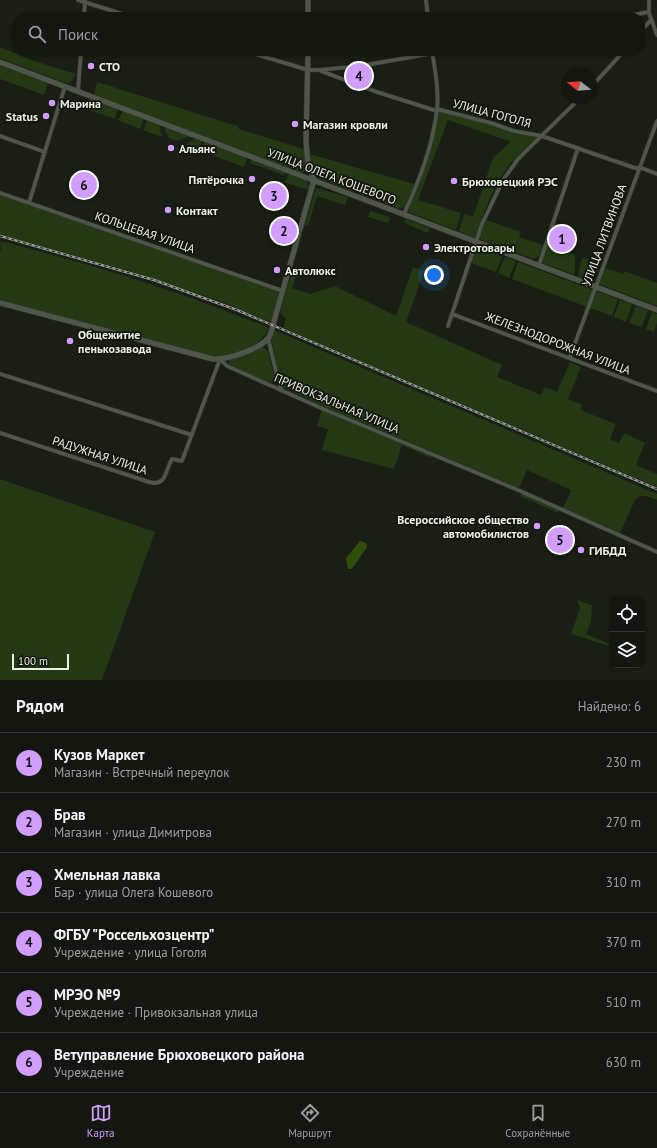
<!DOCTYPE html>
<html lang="ru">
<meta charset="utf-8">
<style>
:root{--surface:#131710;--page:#20241e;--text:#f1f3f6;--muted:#9d9f9f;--line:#323630;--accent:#d19dfe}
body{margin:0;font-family:"PT Sans",sans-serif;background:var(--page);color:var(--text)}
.controls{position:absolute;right:12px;bottom:12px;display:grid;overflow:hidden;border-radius:8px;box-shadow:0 1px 3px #0004}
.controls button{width:36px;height:36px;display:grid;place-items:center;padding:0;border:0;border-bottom:1px solid var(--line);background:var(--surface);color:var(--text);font:20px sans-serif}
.compass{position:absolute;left:561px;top:68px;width:36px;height:36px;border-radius:50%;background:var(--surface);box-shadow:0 1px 3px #0004;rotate:287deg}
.scale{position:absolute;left:12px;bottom:10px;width:57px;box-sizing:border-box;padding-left:4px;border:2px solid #e9eee6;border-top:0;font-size:11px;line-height:14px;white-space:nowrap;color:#e9eee6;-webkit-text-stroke:3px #10160c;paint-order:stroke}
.you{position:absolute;left:434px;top:275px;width:14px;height:14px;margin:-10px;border:3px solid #fff;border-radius:50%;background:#1a73e8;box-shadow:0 0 0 6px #1a73e833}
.badge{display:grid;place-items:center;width:26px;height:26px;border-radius:50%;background:var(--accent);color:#111;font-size:13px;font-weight:700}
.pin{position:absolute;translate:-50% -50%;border:2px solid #fff;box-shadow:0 1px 4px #0006}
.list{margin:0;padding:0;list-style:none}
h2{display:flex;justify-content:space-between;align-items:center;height:52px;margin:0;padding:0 16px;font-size:17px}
h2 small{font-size:13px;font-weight:400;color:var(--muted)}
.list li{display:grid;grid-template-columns:26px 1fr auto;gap:12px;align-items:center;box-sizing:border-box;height:60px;padding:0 16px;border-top:1px solid var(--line)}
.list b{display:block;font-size:15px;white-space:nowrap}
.list p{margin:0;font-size:13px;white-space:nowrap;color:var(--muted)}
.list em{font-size:13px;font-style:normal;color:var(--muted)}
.icon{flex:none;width:22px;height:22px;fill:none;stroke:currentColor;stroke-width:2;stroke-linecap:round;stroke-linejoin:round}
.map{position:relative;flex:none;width:657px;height:680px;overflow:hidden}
.search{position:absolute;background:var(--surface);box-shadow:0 1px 3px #0004;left:12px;right:12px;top:12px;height:44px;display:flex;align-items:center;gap:10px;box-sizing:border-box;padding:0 14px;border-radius:16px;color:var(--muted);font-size:15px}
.sheet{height:412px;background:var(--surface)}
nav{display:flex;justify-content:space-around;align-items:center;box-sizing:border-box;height:56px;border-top:1px solid var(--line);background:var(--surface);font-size:11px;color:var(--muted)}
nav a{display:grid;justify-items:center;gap:2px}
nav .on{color:var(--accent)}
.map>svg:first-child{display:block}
.green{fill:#243814}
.water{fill:#2c4e08}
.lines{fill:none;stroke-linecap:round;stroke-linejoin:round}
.street-casing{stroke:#373b34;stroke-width:4.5}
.secondary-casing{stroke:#373b34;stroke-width:6}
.street{stroke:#4e5549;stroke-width:3.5}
.secondary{stroke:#4e5549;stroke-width:5}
.rail-casing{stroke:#959b92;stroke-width:2.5}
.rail{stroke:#10160c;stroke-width:1;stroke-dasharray:3;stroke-linecap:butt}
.poi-dot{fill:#d19dfe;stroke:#10160c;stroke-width:1.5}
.labels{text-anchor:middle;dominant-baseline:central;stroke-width:3.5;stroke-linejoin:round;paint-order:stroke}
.poi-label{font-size:12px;font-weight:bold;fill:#e9eee6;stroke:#10160c;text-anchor:start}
.street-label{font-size:12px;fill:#e9eee6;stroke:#10160c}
</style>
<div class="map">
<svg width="657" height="680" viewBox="0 0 657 680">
<rect width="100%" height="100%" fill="#191f15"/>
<path class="green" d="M0 47 31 60 76 74 71 82 66 83 0 58Z
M0 65 48 83 44 95 0 79Z
M97 82 237 126 239 129 304 149 307 170 302 173 94 95Z
M88 98 118 109 115 119 84 108Z
M123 111 144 119 140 129 118 120Z
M441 111 490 124 514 133 536 136 537 137C529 147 518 154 510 164 494 185 483 213 475 238L459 231 464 214 473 217 493 158 510 142 509 141 448 120 418 200 461 213 456 230 408 212 423 173 438 113Z
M147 120 159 124 162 137 143 130Z
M166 127 189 136C178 142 170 143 165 130Z
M195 138 202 141 199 150 186 146 176 154H175Z
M204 142 245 157 246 161 244 167 201 151Z
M313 155 414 184 405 206 401 209 317 178 314 174 310 156Z
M251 159 285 172 284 175 250 163Z
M289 174 307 181 309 186 308 190 284 182Z
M316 188 348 197 345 205 317 196 308 226 305 225Z
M0 195 280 291 271 322 217 300 136 273 0 235Z
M370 211 390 217 388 223 368 217Z
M405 219 429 228V231L427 233 407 224 404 222Z
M486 220 521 232 519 237 543 245 539 256 534 259 479 239Z
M0 241C24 246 47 254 71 260 138 279 204 301 269 328 262 346 239 354 221 357 216 358 210 356 205 355L0 300V251L1 250Z
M547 245 575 255V275L543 263 542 260Z
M477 246 502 256 496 272 471 263Z
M505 257 516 261 509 278 498 273Z
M582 257 600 264 594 280 590 281 578 276Z
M518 262 593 290 587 307 512 279Z
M413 267 424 271 406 322 502 365 497 377 541 395 545 387 557 392 570 362 581 367 568 399 582 405 580 410 616 424 610 439 619 443 624 433 645 443 636 465 657 474V487L283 328 286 319 280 312 293 268 298 269 292 288 310 294 335 286 396 316Z
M605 268 623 274 624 271 657 283V306L599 284Z
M597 291 618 299 612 316 590 308Z
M620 300 632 304 626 322 614 317Z
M636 306 648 310 642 327 629 323Z
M652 312 657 314V323L654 332 646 329Z
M274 330 657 494V500C649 497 642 493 635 500L620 533 563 508 571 490 527 470 519 488 318 404 283 387 280 381 271 338Z
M260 347 265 348 268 351 275 380 273 383H270L228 364 230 360Z
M322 410 431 456V458L402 445 394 469 322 450 328 429 317 426Z
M0 479 155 532 102 680H0Z
M522 493 559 510 558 513 520 496Z
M577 600 592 605 591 622 586 634 612 645V647L571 634 580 608Z"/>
<path class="water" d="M360 541 366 543 367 547 354 566 351 569H348L346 558Z"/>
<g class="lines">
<g class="street-casing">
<path id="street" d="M78 0 132 17
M426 0 428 17
M649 0V13L657 35
M84 17 85 0
M621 17 649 12
M640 32 651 20
M245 51 308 70H319L360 66 446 51
M321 71 377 92 437 111
M591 87 624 51
M78 91 81 51
M437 109 491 123 514 131 542 136 638 169
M0 136 45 152
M639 167 657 174
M0 193 283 291
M29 203 65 86
M404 214C419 181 433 146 437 109 439 90 435 70 432 51
M539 265 578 148
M452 314 657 391
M448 326 482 224 503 180 518 159 580 98
M268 338 278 380 282 390
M570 357 657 121
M0 374 192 435
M0 433 149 482C167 487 165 470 172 459L182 461 220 359 227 366 321 408 518 490 657 552"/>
</g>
<g class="secondary-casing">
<path id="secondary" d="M308 17V0
M0 62 657 310
M0 303 213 359C227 360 261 349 269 337 271 334 272 329 273 325L314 180 308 162 306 142 308 51"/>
</g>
<use href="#street" class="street"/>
<use href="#secondary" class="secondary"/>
<g class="rail-casing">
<path id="rail" d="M0 236 154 280 237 310 657 489"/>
</g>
<use href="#rail" class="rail"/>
</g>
<g class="poi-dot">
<circle cx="91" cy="66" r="4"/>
<circle cx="52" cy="103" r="4"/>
<circle cx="46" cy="116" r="4"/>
<circle cx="295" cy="124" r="4"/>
<circle cx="171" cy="148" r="4"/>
<circle cx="252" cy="179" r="4"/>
<circle cx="454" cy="181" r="4"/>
<circle cx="168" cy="210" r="4"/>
<circle cx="426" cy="247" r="4"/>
<circle cx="277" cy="270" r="4"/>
<circle cx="70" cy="341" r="4"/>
<circle cx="537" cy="526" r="4"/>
<circle cx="581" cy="550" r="4"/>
</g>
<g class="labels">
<g class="poi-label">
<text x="99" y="66">СТО</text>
<text x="60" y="103">Марина</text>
<text x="38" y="116" text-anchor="end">Status</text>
<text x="303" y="124">Магазин кровли</text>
<text x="179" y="148">Альянс</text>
<text x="244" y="179" text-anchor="end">Пятёрочка</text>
<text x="462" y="181">Брюховецкий РЭС</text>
<text x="176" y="210">Контакт</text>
<text x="434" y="247">Электротовары</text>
<text x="285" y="270">Автолюкс</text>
<text x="78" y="334">Общежитие<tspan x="78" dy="14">пенькозавода</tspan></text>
<text x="529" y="519" text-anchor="end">Всероссийское общество<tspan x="529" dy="14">автомобилистов</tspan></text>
<text x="589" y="550">ГИБДД</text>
</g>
<g class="street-label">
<text transform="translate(492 113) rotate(15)">УЛИЦА ГОГОЛЯ</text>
<text transform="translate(332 176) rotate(21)">УЛИЦА ОЛЕГА КОШЕВОГО</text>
<text transform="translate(145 232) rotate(19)">КОЛЬЦЕВАЯ УЛИЦА</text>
<text transform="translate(604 235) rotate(-70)">УЛИЦА ЛИТВИНОВА</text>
<text transform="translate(558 343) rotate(21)">ЖЕЛЕЗНОДОРОЖНАЯ УЛИЦА</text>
<text transform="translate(337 403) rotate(23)">ПРИВОКЗАЛЬНАЯ УЛИЦА</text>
<text transform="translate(100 455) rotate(18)">РАДУЖНАЯ УЛИЦА</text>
</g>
</g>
</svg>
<div class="controls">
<button><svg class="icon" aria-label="locate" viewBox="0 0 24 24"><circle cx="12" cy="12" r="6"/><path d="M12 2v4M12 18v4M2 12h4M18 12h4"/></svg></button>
<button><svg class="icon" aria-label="layers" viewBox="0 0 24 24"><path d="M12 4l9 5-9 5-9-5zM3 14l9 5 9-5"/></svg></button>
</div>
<svg class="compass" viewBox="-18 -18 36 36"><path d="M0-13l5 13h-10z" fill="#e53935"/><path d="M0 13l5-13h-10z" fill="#9d9f9f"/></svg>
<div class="scale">100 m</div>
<div class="you"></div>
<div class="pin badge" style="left:562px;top:239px">1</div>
<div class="pin badge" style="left:284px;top:231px">2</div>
<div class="pin badge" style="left:274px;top:196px">3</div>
<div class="pin badge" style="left:359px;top:76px">4</div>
<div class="pin badge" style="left:560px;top:540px">5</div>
<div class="pin badge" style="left:84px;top:185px">6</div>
<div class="search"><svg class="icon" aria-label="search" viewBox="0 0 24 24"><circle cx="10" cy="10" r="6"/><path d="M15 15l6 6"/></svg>Поиск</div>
</div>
<section class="sheet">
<h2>Рядом<small>Найдено: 6</small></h2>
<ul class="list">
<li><span class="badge">1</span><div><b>Кузов Маркет</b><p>Магазин · Встречный переулок</p></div><em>230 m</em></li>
<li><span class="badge">2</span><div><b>Брав</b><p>Магазин · улица Димитрова</p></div><em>270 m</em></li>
<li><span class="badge">3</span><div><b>Хмельная лавка</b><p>Бар · улица Олега Кошевого</p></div><em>310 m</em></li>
<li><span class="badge">4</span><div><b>ФГБУ &quot;Россельхозцентр&quot;</b><p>Учреждение · улица Гоголя</p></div><em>370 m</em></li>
<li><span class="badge">5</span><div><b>МРЭО №9</b><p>Учреждение · Привокзальная улица</p></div><em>510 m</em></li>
<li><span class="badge">6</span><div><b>Ветуправление Брюховецкого района</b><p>Учреждение</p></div><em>630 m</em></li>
</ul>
</section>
<nav>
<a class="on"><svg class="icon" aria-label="map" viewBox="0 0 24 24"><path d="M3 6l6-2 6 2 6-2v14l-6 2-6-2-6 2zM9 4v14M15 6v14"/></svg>Карта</a>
<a><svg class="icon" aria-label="directions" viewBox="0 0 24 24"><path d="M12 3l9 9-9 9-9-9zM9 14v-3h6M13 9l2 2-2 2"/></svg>Маршрут</a>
<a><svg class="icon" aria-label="saved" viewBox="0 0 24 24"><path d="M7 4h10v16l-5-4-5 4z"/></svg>Сохранённые</a>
</nav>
